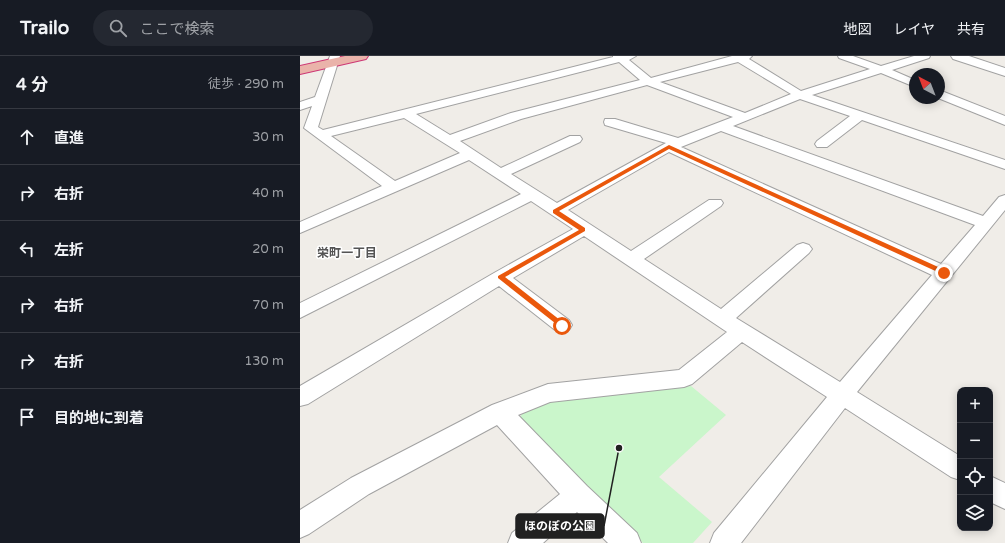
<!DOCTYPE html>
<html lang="ja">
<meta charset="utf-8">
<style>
:root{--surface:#171b24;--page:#242831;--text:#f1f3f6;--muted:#9ea1a6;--line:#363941}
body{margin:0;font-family:"Varela Round","Noto Sans JP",sans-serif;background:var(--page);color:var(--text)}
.controls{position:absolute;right:12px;bottom:12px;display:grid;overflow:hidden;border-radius:8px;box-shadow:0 2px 10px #0003}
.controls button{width:36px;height:36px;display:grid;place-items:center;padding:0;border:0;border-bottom:1px solid var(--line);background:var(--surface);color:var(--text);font:20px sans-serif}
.compass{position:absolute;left:609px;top:12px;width:36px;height:36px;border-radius:50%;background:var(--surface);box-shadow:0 2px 10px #0003;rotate:318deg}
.stop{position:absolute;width:12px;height:12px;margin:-9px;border:3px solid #ea580c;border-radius:50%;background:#fff}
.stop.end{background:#ea580c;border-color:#fff;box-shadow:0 1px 4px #0008}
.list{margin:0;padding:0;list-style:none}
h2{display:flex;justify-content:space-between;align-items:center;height:52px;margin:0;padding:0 16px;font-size:17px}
h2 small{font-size:13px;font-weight:400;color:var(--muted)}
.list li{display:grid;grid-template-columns:26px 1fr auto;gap:12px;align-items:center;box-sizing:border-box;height:56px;padding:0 16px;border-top:1px solid var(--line)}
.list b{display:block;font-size:15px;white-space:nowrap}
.list em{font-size:13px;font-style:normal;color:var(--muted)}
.icon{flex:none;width:22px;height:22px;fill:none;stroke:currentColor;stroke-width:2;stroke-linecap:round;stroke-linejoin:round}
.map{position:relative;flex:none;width:705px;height:487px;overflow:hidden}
header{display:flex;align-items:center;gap:24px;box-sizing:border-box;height:56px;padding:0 20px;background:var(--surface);border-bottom:1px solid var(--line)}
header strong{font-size:19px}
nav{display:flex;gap:22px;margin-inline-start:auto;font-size:14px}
.search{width:280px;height:36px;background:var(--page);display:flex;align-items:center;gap:10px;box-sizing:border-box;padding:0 14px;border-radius:22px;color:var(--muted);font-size:15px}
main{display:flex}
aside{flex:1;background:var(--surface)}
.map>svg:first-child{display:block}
.park{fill:#caf6cb}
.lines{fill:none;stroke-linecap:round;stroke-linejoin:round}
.minor-casing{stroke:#a2a2a2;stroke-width:2}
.tertiary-casing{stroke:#a2a2a2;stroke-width:2}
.trunk-casing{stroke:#cd3774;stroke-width:2}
.minor{fill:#fff;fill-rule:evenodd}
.tertiary{fill:#fff;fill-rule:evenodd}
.trunk{fill:#eab3aa;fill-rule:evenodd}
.route{fill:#ea580c}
.labels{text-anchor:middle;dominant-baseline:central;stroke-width:3;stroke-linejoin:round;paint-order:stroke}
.neighbourhood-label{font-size:12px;font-weight:bold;fill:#545454;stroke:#fff}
.leader{fill:none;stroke:#212121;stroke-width:1.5}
.callout-dot{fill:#212121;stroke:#fff;stroke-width:1.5}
.callout{fill:#212121;stroke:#212121;stroke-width:1.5}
.callout-label{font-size:12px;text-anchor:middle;font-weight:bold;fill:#fff}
</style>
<header>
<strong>Trailo</strong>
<div class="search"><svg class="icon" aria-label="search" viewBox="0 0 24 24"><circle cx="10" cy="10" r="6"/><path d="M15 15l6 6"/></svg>ここで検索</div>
<nav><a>地図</a><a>レイヤ</a><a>共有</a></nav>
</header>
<main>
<aside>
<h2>4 分<small>徒歩 · 290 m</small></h2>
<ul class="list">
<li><svg class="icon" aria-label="ahead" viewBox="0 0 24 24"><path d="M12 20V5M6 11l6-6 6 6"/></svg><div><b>直進</b></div><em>30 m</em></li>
<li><svg class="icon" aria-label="right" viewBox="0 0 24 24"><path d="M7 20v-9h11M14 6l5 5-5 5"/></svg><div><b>右折</b></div><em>40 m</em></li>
<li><svg class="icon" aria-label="left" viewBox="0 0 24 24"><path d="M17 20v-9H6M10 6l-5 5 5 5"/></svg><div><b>左折</b></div><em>20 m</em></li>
<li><svg class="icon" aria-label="right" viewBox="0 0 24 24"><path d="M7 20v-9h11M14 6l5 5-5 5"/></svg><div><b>右折</b></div><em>70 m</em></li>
<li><svg class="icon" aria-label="right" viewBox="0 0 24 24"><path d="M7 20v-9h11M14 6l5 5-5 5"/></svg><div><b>右折</b></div><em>130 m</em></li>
<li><svg class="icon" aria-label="arrive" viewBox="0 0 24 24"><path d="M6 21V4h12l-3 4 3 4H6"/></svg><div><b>目的地に到着</b></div></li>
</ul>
</aside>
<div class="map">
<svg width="705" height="487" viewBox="0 0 705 487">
<rect width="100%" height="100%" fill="#f0ede8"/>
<path class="park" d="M391 330 426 359 359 421 412 466 393 487H343L284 431 219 363 228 348Z"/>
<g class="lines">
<g class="minor-casing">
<path id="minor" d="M30 0H40L18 71 23 74 313 1V0H336L329 4 351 22 432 0H452L449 3 501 35 570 13 539 2 538 0H553L581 10 614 0H630L629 2 592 14 615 24V31L581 17 512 39 705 104V113L562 64 527 91H517L515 88 517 85 550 60 500 43 433 70 683 160 699 141 705 139V154L557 336 660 400V424L651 421 545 352 441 487H410L414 477 527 341 442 286 392 328 384 331 250 346 218 359 287 430 337 477 341 487H308L277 456 243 487H208L212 477 260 438 197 369 69 438 9 478 0 482V454L51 422 192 349 248 328 379 314 427 276 284 180 213 222 269 264 272 269 269 274 262 276 255 274 199 230 8 348 0 350V330L194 217 273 173 231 145 0 262V247L221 138 169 104 0 177V166L82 130 4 72 12 50 0 54V46L15 41ZM319 6 340 24 211 57 150 79 116 58ZM438 6 491 38 445 57 360 26ZM347 29 433 61 378 82 315 63H305L304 66 305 69 366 87 257 147 211 118 280 86 282 83 280 80H270L201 112 160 85 221 63ZM104 62 160 97 95 125 31 80ZM421 75 675 169 641 208 381 91ZM369 96 632 219 540 326 436 262 509 197 512 193 509 189 503 187 497 189 421 253 344 203 421 150 423 147 421 144H409L331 195 268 154Z
M639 34 705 60V69L638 42Z
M690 420 705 427V453L690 446Z"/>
</g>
<g class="tertiary-casing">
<path id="tertiary" d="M651 0H669L705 12V20L653 3Z"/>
</g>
<g class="trunk-casing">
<path id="trunk" d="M45 0H68L66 3 0 18V10Z"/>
</g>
<use href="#minor" class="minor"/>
<use href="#tertiary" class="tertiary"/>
<use href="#trunk" class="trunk"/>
</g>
<path class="route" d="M369 89 647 215 648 217 642 218 369 93 259 155 285 172V175L205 221 265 268V271H260L198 222V220L279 174 253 157V154Z"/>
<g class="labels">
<g class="neighbourhood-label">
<text x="47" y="197">栄町一丁目</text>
</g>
</g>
<path class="leader" d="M319 392L304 470"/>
<circle class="callout-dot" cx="319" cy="392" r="4"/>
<rect class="callout" x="216" y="458" width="88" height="24" rx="4"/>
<g class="callout-label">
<text x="260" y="474">ほのぼの公園</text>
</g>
</svg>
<div class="controls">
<button>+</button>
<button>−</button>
<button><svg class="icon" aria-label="locate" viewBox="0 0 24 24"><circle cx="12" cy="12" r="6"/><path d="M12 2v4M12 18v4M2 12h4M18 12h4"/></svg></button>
<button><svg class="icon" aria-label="layers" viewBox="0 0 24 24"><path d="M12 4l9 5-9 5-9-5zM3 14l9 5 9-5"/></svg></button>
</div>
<svg class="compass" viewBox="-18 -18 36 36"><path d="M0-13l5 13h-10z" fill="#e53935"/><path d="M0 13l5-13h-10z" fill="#9ea1a6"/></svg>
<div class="stop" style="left:262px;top:270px"></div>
<div class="stop end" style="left:644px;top:217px"></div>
</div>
</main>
